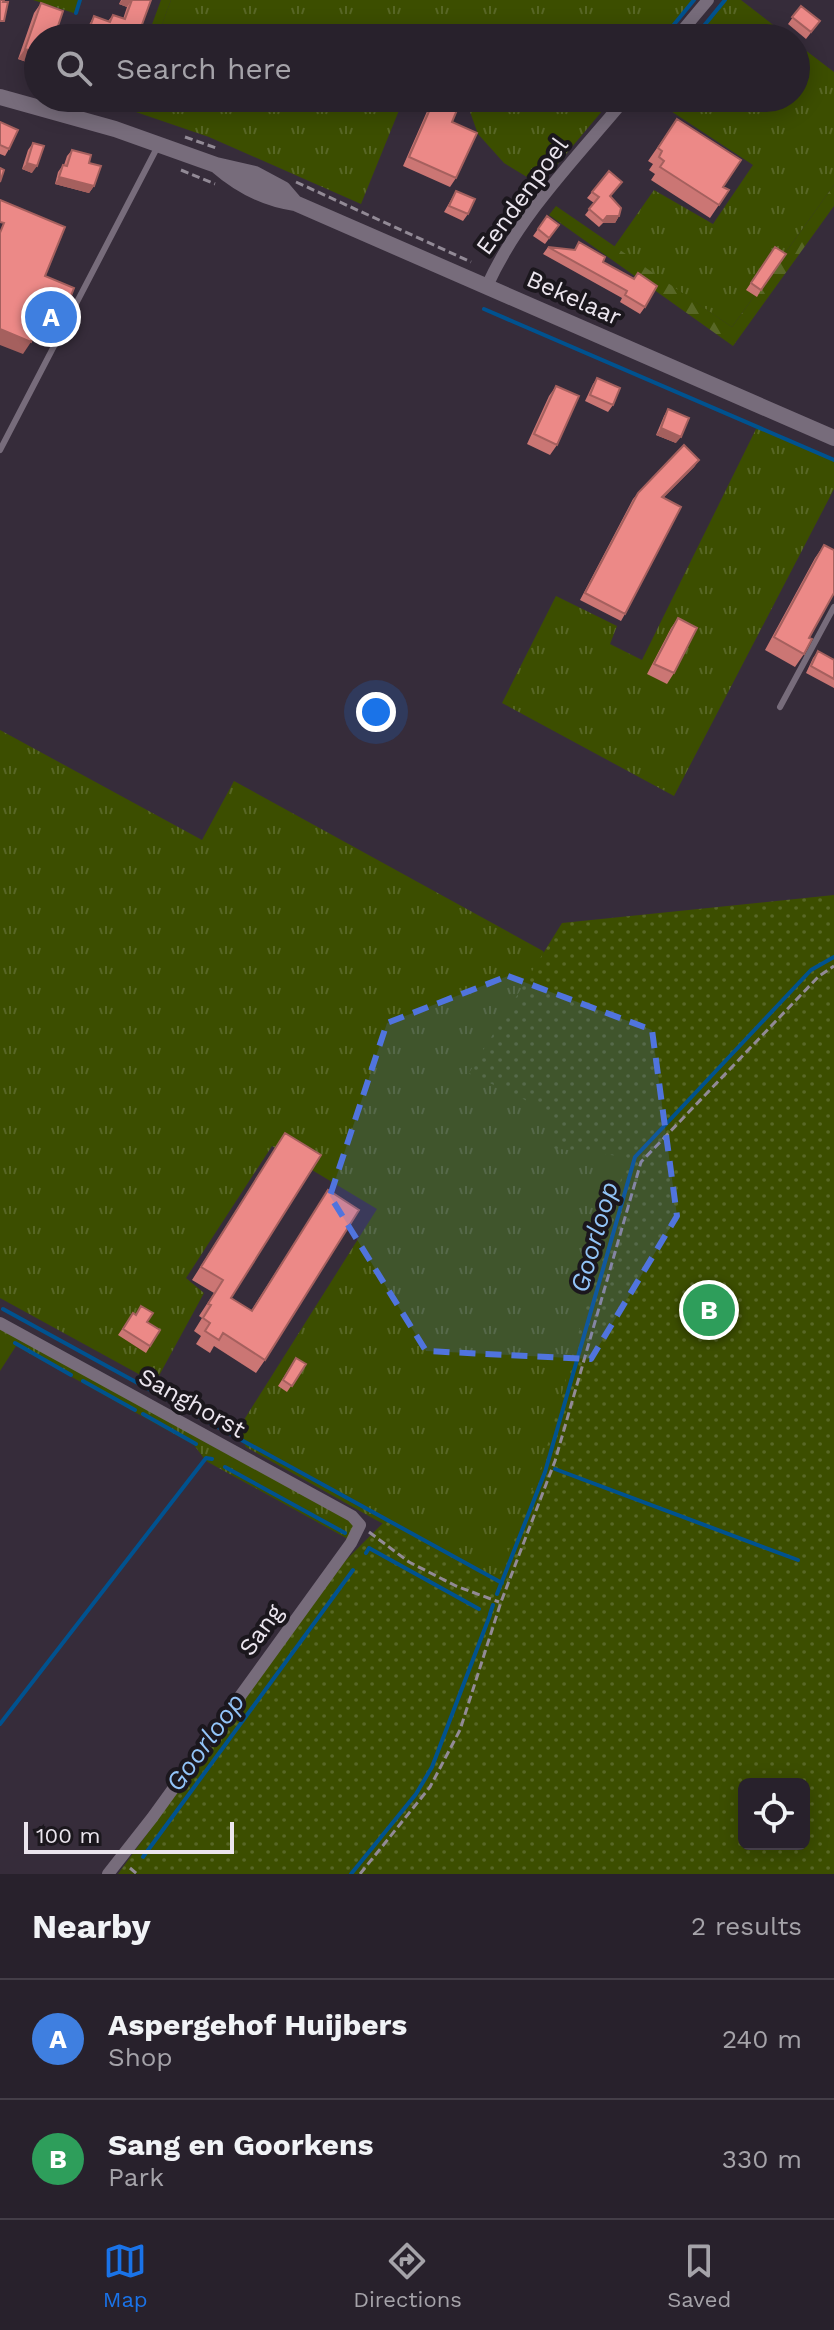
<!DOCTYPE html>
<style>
:root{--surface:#28212c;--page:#302934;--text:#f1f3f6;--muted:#a5a3a9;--line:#443e48;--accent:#1a73e8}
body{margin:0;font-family:"Work Sans",sans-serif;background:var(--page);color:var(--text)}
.controls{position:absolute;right:24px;bottom:24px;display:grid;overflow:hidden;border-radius:12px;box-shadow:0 4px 20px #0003}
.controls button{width:72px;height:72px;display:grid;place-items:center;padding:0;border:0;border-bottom:2px solid var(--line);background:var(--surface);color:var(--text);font:40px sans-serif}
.scale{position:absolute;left:24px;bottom:20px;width:210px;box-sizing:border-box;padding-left:8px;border:4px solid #ebe5ee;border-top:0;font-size:22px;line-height:28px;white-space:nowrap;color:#ebe5ee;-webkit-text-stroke:6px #1b171d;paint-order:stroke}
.you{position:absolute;left:376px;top:712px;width:28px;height:28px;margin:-20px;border:6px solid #fff;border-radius:50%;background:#1a73e8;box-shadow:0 0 0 12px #1a73e833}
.badge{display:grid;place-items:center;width:52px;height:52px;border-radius:50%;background:var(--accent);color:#fff;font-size:26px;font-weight:700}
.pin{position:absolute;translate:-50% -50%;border:4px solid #fff;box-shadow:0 2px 8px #0006}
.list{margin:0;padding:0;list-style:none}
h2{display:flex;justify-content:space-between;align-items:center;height:104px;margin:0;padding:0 32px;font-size:34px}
h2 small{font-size:26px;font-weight:400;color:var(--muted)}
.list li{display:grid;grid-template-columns:52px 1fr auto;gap:24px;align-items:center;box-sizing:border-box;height:120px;padding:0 32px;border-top:2px solid var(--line)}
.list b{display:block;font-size:30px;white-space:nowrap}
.list p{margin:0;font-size:26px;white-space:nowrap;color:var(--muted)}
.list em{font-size:26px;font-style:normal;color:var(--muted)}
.icon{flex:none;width:44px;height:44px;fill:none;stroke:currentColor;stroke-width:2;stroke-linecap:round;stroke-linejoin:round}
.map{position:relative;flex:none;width:834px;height:1874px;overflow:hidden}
.search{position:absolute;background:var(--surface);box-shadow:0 4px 20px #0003;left:24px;right:24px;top:24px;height:88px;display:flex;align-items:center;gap:20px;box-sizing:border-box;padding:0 28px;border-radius:44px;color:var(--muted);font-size:30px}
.sheet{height:344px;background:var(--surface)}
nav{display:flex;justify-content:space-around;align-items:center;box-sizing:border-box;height:112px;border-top:2px solid var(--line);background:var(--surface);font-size:22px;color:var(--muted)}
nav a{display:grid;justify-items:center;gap:4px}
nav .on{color:var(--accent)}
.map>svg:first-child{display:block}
.grass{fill:url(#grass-tufts)}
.forest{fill:url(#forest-firs)}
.park{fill:url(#park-dots);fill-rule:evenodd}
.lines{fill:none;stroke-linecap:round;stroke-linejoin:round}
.stream{stroke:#00528f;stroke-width:4}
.path{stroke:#928a96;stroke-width:3;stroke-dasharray:8 4;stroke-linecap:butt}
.service{stroke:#776c7b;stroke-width:6}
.minor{stroke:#776c7b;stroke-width:12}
.tertiary{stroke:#776c7b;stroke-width:16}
.wall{fill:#cb7674}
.shaded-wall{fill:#a5605e}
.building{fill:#ec8987;stroke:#a5605e;stroke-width:2}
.marked{fill:#5074de;fill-opacity:0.2;stroke:#5074de;stroke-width:6;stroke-dasharray:16 10;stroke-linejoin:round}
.labels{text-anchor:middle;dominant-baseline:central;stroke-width:8;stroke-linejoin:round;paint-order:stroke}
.street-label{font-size:24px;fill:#ebe5ee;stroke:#1b171d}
.water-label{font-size:26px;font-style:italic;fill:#92c4f8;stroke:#1b171d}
</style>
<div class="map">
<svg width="834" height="1874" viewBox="0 0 834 1874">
<defs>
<pattern id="grass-tufts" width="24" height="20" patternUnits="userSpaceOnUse" patternTransform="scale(2)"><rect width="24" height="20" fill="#3c4e00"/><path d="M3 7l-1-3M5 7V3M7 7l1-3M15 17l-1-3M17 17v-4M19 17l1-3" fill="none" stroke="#586726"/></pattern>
<pattern id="forest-firs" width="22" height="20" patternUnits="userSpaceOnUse" patternTransform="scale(2)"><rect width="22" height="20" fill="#3c4e00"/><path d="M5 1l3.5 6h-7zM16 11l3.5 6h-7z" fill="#586726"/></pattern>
<pattern id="park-dots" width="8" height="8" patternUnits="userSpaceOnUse" patternTransform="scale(2)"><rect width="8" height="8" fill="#3c4e00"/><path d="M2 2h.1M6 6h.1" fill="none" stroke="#586726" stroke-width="1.8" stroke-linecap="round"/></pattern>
</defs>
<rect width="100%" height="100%" fill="#362c3a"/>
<path class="grass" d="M33 0H82L77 14Z
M171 0H695L663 38H157Z
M727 0H741L790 38H696Z
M796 43 834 72V185L732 327 614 247 654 190 713 224 753 165 651 98H796Z
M135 98H404L361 204 209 137 130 110Z
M465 98H613L540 185 504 163 478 134Z
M757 427 834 461V489L674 796 502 703 556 596 617 626 610 644 642 660Z
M0 730 202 840 234 781 543 951 633 1153 703 1741 744 1844 751 1874 489 1579 376 1520 246 1447 237 1431 377 1209 272 1146 186 1278 204 1293 155 1383 0 1298Z
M0 1326 349 1518 353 1526 348 1539 206 1461 194 1445 16 1346 0 1371Z"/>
<path class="forest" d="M161 0H171L157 38H147Z
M834 185V206L733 346 549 215 556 206 732 327Z"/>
<path class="park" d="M834 895V1874H118L343 1563 386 1520 498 1578 542 1465 627 1157 551 1148 550 1112 469 1073 562 923ZM744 1784H804V1844H744Z"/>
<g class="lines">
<path class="stream" d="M76 13 80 0
M663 38 694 0
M694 38 725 0
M484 309 834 460
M3 1309 502 1583
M15 1343 71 1375
M83 1381 135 1410
M143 1414 196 1444
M225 1467 345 1533
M555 1469 798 1560
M366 1553 369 1548 479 1609
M497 1594 545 1472 635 1157 811 970 834 957
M490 1614 493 1605
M0 1724 206 1458 212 1459
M143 1857 353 1570
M351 1874 416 1794 432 1767 490 1615"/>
<path class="path" d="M185 137 216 148
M181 170 215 184
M296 182 471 262
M369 1532 409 1562 456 1586 499 1602
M130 1868 137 1874
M360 1874 430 1787 460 1730 501 1602 555 1461 641 1162 819 976 834 966"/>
<path class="service" d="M0 450 159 144
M780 707 834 607"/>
<path class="minor" d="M676 38 708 0
M487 286C519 215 577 157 626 98
M0 1323 352 1516 360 1525 351 1543 152 1818 108 1874"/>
<path class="tertiary" d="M0 97 115 129 216 165 255 174 283 189 295 203
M216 165C239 185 265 199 295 203L834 438"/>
</g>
<path class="wall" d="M121 0H151L137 38H84L90 23 94 16 108 21 113 15 123 19 127 7 119 4Z
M41 3 38 38V66L18 59 34 13Z
M801 6 820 21 806 39 788 24Z
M434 100 456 178 450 187 403 166 428 109Z
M677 119 723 187 729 190 710 218 651 180 655 174 649 170 653 164 648 161Z
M0 122 9 149 5 156 0 154Z
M33 143 32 173 22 169 28 150Z
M72 150 89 163 94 186 89 193 55 184 58 172 63 165H64L67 156Z
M456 191 468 214 463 221 444 212Z
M592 192 611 197 619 216 615 223H603L599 227 585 215 594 203 587 198Z
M547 216 559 225 545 244 533 236Z
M579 242 603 262 645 307 640 314 620 302 622 298 543 254 548 247 574 250Z
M775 247 761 290 757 297 746 290Z
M597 378 613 405 608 412 585 401 593 384Z
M556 386 557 445 550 455 527 444 549 396Z
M668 409 676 443 656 435 664 416Z
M695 466 663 498 625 614 621 621 580 600 633 499 638 493Z
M824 545 804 654 795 667 765 650 815 558Z
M678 618 674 673 667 684 647 674 671 628Z
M818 651 834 660V688L806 673 813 658Z
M285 1133 231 1298 251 1311 328 1190 265 1360 256 1373 214 1346 210 1353 196 1344 201 1336 194 1331 202 1318 199 1316 214 1293 192 1280Z
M133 1313 160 1330 146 1353 118 1335Z
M296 1358 306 1364 287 1392 278 1386Z"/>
<path class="shaded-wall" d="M122 0H132L127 7 119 4Z
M114 31 134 38H111Z
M25 49 38 53V66L18 59Z
M27 163 37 166 32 173 22 169Z
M59 177 94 186 89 193 55 184Z
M607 216H619L615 223H603Z
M39 323 57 331 48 343 30 336Z
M0 329 31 342 23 354 0 345Z
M661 428 681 437 676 443 656 435Z
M699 460 695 466 657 504 662 497Z"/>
<path class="building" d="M0 0H4L3 2H8L4 21H0Z
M132 0H151L137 38H134L114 31 112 38H86L94 16 110 22 113 15 125 19Z
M41 3 63 11 54 38H38V53L25 49Z
M801 6 820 21 811 32 792 17Z
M434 100 457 110 452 122 477 133 456 178 409 157Z
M677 119 741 160 723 187 729 190 719 205 660 167 664 161 659 157 662 151 658 148Z
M0 122 18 130 9 149 0 145Z
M33 143 44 146 37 166 27 163Z
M72 150 91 155 89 163 101 166 94 186 59 177 63 165 67 166Z
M0 168 4 170 0 182Z
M609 171 622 182 610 196 621 208 619 216H607L603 221 589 209 599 197 592 192Z
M456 191 475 199 468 214 449 206Z
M0 200 65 227 45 276 74 288 57 331 39 323 31 342 0 329V233L4 223 0 222Z
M547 216 559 225 549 238 538 229Z
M579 242 605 257 603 262 634 279 638 273 657 286 645 307 625 295 627 291 548 247 575 250Z
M775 247 786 254 761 290 751 283Z
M597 378 620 388 613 405 590 395Z
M556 386 579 396 557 445 534 434Z
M668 409 689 418 681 437 661 428Z
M684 445 699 460 662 497 681 507 625 614 585 593 638 493Z
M824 545 834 550V593L809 638 812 639 804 654 774 637Z
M678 618 697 628 674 673 654 664Z
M818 651 834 660V679L811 666Z
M285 1133 321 1155 231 1298 252 1311 328 1190 359 1210 265 1360 223 1333 219 1340 205 1331 210 1323 203 1318 211 1305 208 1304 223 1280 201 1267Z
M141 1306 153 1313 147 1322 160 1330 150 1346 123 1329 133 1313 136 1315Z
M296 1358 306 1364 292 1386 283 1380Z"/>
<path class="marked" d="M508 976 652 1030 677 1216 591 1359 426 1351 330 1196 387 1023Z"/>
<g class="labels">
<g class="street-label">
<text transform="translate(522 196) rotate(-54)">Eendenpoel</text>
<text transform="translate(574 298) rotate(24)">Bekelaar</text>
<text transform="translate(192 1403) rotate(29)">Sanghorst</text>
<text transform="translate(261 1630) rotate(-54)">Sang</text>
</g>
<g class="water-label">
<text transform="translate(594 1237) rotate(-74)">Goorloop</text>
<text transform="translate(205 1742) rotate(-54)">Goorloop</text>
</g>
</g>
</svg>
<div class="controls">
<button><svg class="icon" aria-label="locate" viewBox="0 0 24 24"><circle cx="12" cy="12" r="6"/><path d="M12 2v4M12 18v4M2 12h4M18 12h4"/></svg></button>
</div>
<div class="scale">100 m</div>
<div class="you"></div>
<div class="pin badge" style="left:51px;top:317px;background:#3f7fe0">A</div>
<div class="pin badge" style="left:709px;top:1310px;background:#2e9e5b">B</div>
<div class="search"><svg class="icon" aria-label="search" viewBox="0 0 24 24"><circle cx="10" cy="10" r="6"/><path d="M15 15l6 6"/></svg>Search here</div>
</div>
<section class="sheet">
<h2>Nearby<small>2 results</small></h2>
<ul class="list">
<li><span class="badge" style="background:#3f7fe0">A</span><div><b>Aspergehof Huijbers</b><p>Shop</p></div><em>240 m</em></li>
<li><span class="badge" style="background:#2e9e5b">B</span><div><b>Sang en Goorkens</b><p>Park</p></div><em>330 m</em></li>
</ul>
</section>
<nav>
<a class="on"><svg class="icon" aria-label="map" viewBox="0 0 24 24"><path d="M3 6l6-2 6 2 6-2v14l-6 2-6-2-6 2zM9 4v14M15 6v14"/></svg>Map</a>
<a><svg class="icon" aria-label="directions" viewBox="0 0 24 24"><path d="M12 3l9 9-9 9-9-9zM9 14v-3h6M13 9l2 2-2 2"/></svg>Directions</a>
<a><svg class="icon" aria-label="saved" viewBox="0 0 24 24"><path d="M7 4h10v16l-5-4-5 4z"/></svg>Saved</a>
</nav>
